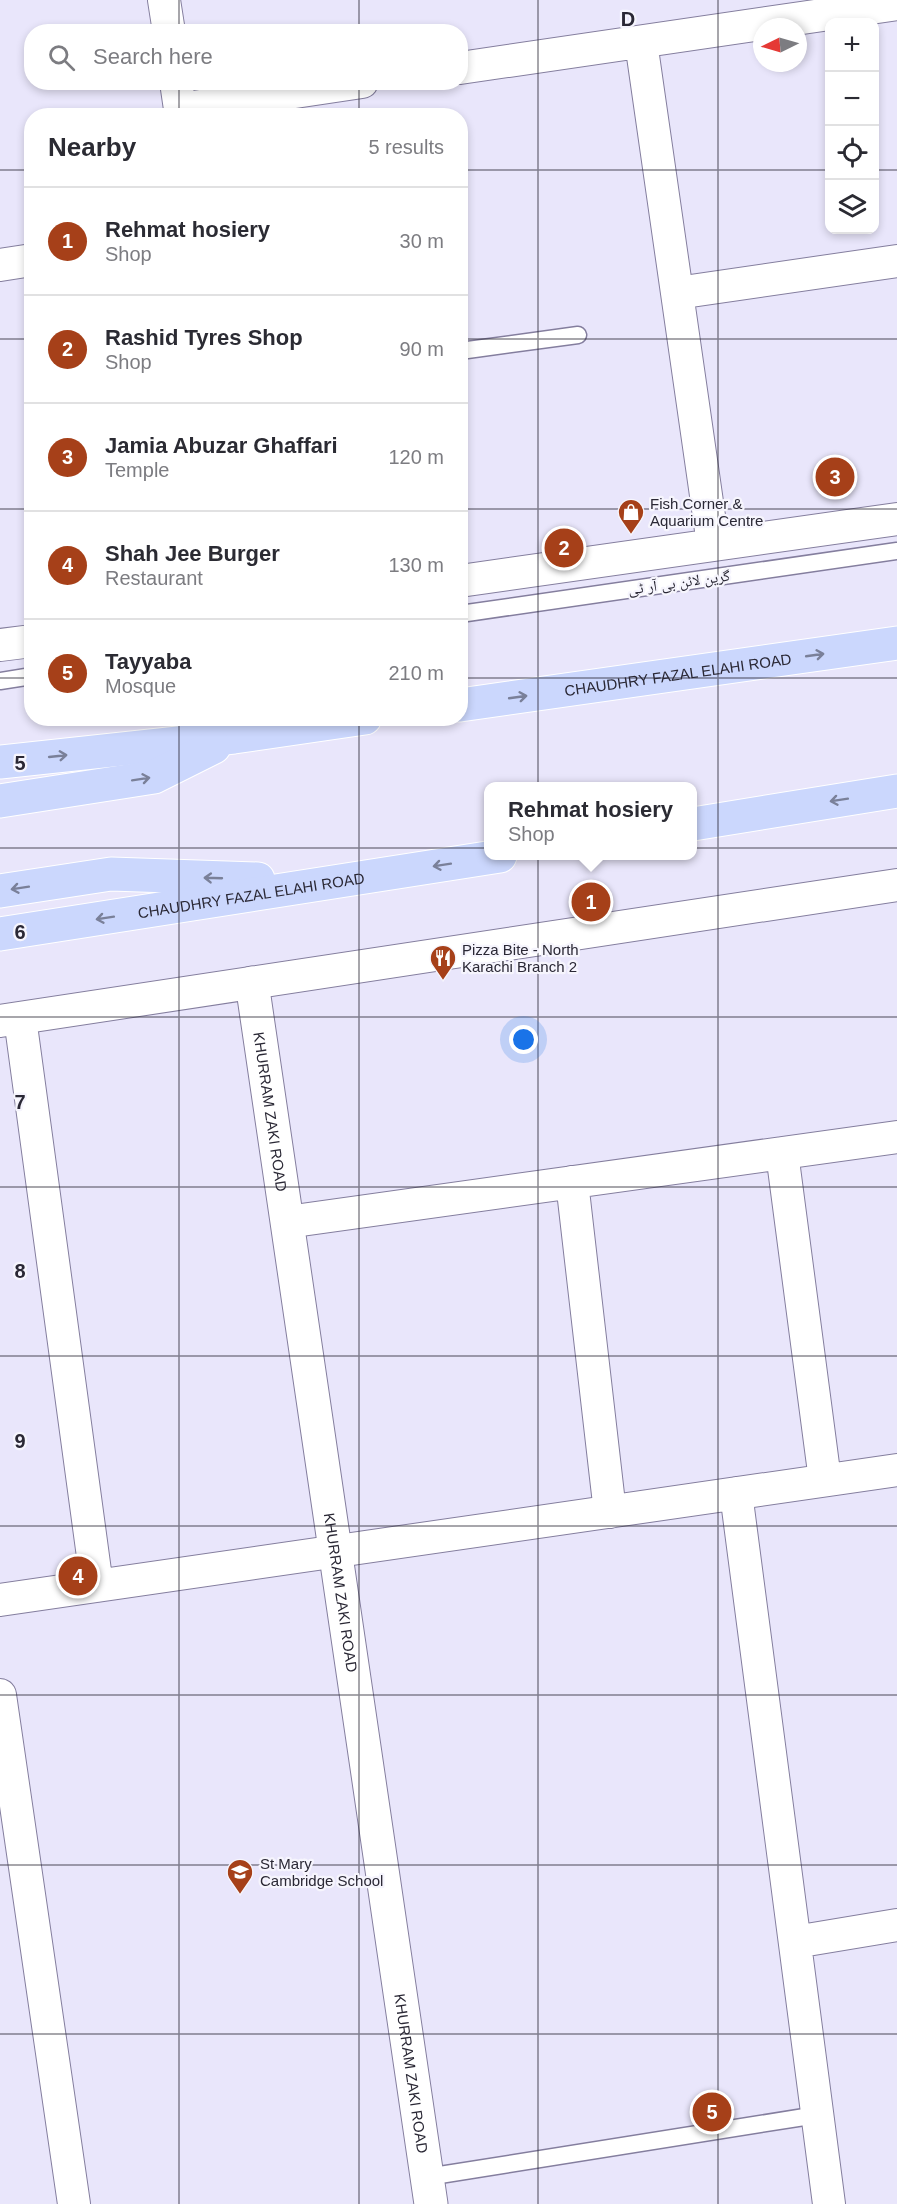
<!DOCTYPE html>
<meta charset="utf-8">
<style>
:root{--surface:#fff;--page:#f2f2f3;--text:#2b2b33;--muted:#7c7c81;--line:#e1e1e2;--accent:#a64019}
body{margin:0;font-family:Helvetica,"Noto Naskh Arabic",sans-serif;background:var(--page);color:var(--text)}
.controls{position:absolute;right:18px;top:18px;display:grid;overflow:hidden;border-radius:12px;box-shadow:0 3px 9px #0003}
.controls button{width:54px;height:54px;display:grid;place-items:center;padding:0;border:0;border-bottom:2px solid var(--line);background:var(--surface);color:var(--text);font:30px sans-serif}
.compass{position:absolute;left:753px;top:18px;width:54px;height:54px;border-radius:50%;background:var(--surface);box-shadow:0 3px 9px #0003;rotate:265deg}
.you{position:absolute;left:524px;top:1040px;width:21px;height:21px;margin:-15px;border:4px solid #fff;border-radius:50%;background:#1a73e8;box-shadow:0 0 0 9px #1a73e833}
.badge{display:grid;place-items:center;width:39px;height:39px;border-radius:50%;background:var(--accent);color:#fff;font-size:20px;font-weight:700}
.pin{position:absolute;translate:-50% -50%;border:3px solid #fff;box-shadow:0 2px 6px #0006}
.popup{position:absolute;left:484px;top:782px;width:213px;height:78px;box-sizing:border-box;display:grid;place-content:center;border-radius:12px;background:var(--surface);filter:drop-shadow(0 2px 4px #0005);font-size:20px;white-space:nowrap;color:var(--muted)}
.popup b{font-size:22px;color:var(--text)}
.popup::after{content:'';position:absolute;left:50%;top:100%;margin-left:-12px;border:12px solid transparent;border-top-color:var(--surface)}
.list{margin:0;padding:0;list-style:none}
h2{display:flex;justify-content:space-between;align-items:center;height:78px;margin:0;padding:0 24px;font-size:26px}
h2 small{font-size:20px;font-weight:400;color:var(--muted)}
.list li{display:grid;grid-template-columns:39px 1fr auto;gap:18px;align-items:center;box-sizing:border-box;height:108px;padding:0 24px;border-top:2px solid var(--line)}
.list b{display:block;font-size:22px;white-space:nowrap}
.list p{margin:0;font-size:20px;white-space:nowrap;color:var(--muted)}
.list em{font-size:20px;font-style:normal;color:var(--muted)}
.icon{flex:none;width:33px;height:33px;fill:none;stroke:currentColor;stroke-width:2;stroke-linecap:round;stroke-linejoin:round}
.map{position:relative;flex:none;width:897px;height:2204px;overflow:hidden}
.search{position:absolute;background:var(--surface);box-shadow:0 3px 9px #0003;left:24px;top:24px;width:444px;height:66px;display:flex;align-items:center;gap:15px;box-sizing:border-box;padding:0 21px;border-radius:24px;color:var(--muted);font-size:22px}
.panel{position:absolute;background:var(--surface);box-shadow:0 3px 9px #0003;left:24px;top:108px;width:444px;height:618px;border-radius:24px}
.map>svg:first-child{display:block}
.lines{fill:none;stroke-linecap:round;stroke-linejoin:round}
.lane-casing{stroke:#847e9e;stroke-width:19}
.street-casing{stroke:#847e9e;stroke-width:34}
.secondary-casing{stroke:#847e9e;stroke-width:35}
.primary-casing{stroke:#fff;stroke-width:35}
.lane{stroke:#fff;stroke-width:16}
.street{stroke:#fff;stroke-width:32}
.secondary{stroke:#fff;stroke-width:33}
.primary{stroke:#cbd7fd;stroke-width:33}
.oneway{stroke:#7a8099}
.grid{fill:none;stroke:#2a2835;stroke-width:1.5;stroke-opacity:0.55}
.labels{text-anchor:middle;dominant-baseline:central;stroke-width:4.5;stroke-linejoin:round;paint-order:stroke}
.poi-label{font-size:15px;fill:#2a2835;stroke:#f6f5fd;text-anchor:start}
.street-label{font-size:15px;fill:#2a2835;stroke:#f6f5fd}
.grid-label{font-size:20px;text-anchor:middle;font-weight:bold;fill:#2a2835;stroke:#f6f5fd;stroke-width:4.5;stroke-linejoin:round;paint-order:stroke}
</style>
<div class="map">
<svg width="897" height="2204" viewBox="0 0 897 2204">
<rect width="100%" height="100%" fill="#e9e6fb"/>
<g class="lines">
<g class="lane-casing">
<path id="lane" d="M460 351 578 335
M460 614 897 551
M0 681 32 676
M427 2177 817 2115"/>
</g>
<g class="street-casing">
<path id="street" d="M164 0 169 32
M641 42 713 544
M460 68 897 4
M176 82 181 116
M180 109 362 82
M0 265 32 260
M677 293 897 261
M460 581 897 519
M0 645 32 641
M20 1018 97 1586
M0 1021 897 885
M782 1153 825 1480
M572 1182 610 1512
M287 1222 897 1137
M736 1493 829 2204
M0 1600 897 1470
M0 1695 74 2204
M795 1942 897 1925"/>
</g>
<g class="secondary-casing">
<g id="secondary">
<path id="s1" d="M252 983 431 2204"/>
</g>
</g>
<g class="primary-casing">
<g id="primary">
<path id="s2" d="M460 705 897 643"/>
<path d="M0 762 234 737 365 718"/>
<path d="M0 801 154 777 214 747"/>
<path d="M693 824 897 791"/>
<path d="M0 891 111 874 258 879"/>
<path id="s3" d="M0 934 500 856"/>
</g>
</g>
<use href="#lane" class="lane"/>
<use href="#street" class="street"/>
<use href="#secondary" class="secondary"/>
<use href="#primary" class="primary"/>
</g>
<defs><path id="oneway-shaft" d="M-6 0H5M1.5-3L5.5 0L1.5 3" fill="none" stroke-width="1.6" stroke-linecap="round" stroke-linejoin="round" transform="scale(1.5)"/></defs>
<g class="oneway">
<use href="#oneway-shaft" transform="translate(815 655) rotate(-8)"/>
<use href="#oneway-shaft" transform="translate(518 697) rotate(-8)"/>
<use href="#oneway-shaft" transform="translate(58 756) rotate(-6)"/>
<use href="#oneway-shaft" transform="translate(141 779) rotate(-9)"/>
<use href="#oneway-shaft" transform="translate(839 800) rotate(171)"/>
<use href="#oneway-shaft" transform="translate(442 865) rotate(171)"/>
<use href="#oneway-shaft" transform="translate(213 878) rotate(-178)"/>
<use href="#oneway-shaft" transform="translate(20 888) rotate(171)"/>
<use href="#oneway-shaft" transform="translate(105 918) rotate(171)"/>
</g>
<path class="grid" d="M179 0V32M359 0V32M538 0V2204M718 0V2204M179 82V116M359 82V116M0 170H32M460 170H830M874 170H897M0 339H32M460 339H897M0 509H32M460 509H897M0 678H32M460 678H897M179 718V2204M359 718V2204M0 848H897M0 1017H897M0 1187H897M0 1356H897M0 1526H897M0 1695H897M0 1865H897M0 2034H897"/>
<defs>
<g id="shop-pin" transform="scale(1.35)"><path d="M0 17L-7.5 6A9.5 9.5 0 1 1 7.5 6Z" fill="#a64019" stroke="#f6f5fd"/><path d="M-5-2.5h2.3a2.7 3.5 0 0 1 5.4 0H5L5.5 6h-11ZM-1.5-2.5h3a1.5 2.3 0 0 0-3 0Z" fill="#fff"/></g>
<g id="restaurant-pin" transform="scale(1.35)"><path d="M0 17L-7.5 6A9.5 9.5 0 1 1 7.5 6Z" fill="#a64019" stroke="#f6f5fd"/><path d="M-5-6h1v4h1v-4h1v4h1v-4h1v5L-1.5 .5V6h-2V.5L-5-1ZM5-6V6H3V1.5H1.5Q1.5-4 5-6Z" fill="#fff"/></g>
<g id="school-pin" transform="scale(1.35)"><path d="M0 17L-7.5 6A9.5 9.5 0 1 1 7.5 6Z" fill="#a64019" stroke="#f6f5fd"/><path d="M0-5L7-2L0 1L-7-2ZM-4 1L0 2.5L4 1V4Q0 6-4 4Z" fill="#fff"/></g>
</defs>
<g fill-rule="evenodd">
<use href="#shop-pin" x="631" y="512"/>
<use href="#restaurant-pin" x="443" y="958"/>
<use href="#school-pin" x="240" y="1872"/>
</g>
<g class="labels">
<g class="poi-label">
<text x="650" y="503">Fish Corner &amp;<tspan x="650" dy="17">Aquarium Centre</tspan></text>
<text x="462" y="949">Pizza Bite - North<tspan x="462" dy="17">Karachi Branch 2</tspan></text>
<text x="260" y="1863">St Mary<tspan x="260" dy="17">Cambridge School</tspan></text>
</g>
<g class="street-label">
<text transform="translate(679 582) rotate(-8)">گرین لائن بی آر ٹی</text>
<text stroke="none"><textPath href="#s2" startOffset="220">CHAUDHRY FAZAL ELAHI ROAD</textPath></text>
<text stroke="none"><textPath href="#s3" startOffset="254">CHAUDHRY FAZAL ELAHI ROAD</textPath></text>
<text stroke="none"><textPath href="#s1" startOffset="130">KHURRAM ZAKI ROAD</textPath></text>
<text stroke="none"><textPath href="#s1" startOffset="616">KHURRAM ZAKI ROAD</textPath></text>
<text stroke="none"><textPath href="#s1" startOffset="1102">KHURRAM ZAKI ROAD</textPath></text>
</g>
</g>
<g class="grid-label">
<text x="628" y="26">D</text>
<text x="20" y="770">5</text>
<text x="20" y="939">6</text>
<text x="20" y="1109">7</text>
<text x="20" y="1278">8</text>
<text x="20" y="1448">9</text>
</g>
</svg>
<div class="controls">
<button>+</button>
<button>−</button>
<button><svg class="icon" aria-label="locate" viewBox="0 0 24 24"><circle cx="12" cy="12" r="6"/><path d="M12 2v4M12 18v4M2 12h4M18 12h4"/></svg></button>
<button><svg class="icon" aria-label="layers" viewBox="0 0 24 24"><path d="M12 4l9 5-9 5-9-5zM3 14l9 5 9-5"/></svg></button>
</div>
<svg class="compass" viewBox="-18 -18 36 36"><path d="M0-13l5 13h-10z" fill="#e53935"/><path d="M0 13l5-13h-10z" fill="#7c7c81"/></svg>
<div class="you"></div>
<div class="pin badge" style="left:591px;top:902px">1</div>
<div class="popup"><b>Rehmat hosiery</b>Shop</div>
<div class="pin badge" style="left:564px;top:548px">2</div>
<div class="pin badge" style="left:835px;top:477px">3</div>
<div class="pin badge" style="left:78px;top:1576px">4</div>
<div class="pin badge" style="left:712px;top:2112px">5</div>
<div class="search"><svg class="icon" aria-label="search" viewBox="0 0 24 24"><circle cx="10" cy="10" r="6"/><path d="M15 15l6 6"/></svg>Search here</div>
<section class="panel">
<h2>Nearby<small>5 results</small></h2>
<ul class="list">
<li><span class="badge">1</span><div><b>Rehmat hosiery</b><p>Shop</p></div><em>30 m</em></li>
<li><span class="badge">2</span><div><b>Rashid Tyres Shop</b><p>Shop</p></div><em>90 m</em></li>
<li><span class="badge">3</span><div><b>Jamia Abuzar Ghaffari</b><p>Temple</p></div><em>120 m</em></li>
<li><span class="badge">4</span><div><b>Shah Jee Burger</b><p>Restaurant</p></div><em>130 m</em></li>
<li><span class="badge">5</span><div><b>Tayyaba</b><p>Mosque</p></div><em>210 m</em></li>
</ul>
</section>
</div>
